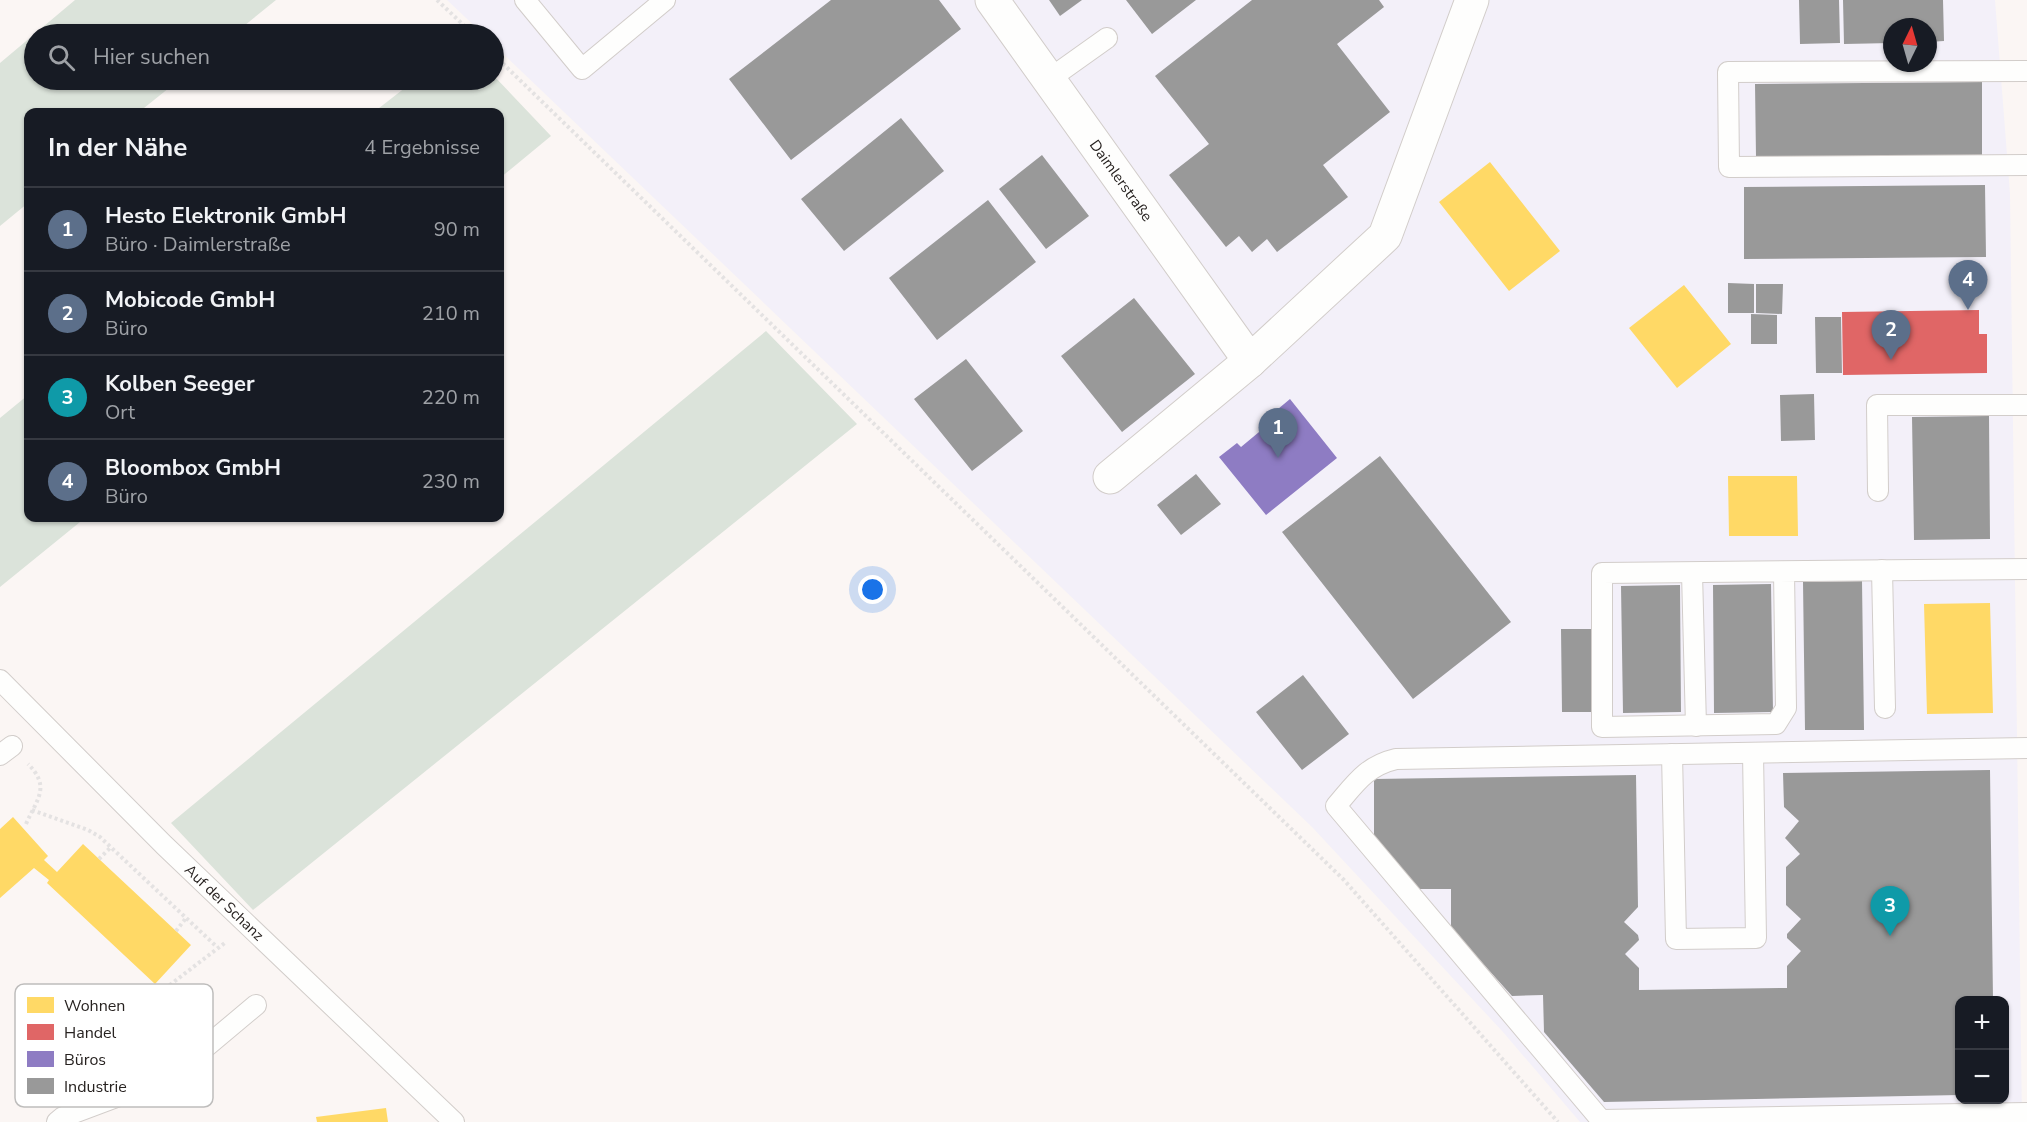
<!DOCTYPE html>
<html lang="de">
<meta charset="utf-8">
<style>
:root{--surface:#171b24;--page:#242831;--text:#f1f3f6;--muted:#9ea1a6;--line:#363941;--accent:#db2777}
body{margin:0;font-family:"Nunito Sans",sans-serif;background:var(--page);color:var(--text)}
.controls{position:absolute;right:18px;bottom:18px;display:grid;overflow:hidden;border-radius:12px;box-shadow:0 2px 4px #0004}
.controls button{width:54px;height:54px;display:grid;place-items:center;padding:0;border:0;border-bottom:2px solid var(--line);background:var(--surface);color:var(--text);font:30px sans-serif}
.compass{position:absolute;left:1883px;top:18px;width:54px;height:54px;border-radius:50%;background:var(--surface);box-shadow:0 2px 4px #0004;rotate:5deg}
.you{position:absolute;left:873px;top:590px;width:21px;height:21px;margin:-15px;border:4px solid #fff;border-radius:50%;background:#1a73e8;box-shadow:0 0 0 9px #1a73e833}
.badge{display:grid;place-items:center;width:39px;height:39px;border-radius:50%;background:var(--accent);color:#fff;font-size:20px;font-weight:700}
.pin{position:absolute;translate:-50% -50px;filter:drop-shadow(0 2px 3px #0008)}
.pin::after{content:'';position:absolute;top:32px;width:21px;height:18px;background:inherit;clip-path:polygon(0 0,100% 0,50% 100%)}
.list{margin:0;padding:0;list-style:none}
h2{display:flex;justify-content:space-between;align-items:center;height:78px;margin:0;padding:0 24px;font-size:26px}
h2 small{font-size:20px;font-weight:400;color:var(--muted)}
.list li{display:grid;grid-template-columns:39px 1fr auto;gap:18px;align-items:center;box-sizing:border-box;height:84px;padding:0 24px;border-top:2px solid var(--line)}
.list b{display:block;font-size:22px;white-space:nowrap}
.list p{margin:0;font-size:20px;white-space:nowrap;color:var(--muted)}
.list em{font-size:20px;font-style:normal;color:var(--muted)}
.icon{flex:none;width:33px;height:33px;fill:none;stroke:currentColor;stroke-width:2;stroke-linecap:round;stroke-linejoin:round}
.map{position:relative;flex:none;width:2027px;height:1122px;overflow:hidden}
.search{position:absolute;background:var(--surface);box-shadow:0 2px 4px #0004;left:24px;top:24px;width:480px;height:66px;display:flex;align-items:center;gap:15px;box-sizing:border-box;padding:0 21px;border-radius:33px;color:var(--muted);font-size:22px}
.panel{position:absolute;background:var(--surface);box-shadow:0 2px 4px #0004;left:24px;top:108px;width:480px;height:414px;border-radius:12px}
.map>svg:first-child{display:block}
.industrial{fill:#f3f0f9;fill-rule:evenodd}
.green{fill:#dbe3da}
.homes{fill:#ffd966}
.shops{fill:#e06666}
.offices{fill:#8e7cc3}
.industry{fill:#999}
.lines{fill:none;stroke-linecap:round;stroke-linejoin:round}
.service-casing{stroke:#d2cdca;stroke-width:22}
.minor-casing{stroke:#d2cdca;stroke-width:35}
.path{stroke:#e4e2e2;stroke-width:4;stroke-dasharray:3 3;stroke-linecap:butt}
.service{stroke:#fefefd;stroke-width:20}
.minor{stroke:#fefefd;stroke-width:33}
.labels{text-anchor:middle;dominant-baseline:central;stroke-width:6;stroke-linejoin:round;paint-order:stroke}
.street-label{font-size:15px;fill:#272220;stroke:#fff}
.key{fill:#fff;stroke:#bebdbc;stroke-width:1.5}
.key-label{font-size:16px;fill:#272220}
</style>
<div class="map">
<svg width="2027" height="1122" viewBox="0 0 2027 1122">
<rect width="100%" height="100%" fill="#fbf6f4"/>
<path class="industrial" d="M447 0H1995L2010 194 2022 1122H1580L1503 1032 1312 827 494 45V34H483ZM1892 27H1928V63H1892ZM1960 1000H2004V1100H1960Z"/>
<path class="green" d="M75 0H276L234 34H34V80H179L139 112H28V203L0 226V63Z
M494 76 551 136 500 178V112H374L415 80H494Z
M766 331 857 424 253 910 171 823Z
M28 395V518H85L0 587V418Z"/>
<path class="homes" d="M1490 162 1560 251 1509 291 1439 202Z
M1684 285 1731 344 1677 388 1629 328Z
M1728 476H1797L1798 536H1729Z
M1990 603 1993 713 1927 714 1924 604Z
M13 817 48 856 44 860 57 872 83 844 191 945 155 984 47 883 49 880 34 868 0 898V829Z
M386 1108 388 1122H317L316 1117Z"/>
<path class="shops" d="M1979 310V334H1987V373L1843 375 1842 312Z"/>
<path class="offices" d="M1290 399 1337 458 1266 515 1219 457 1237 443 1241 447 1276 418 1272 414Z"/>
<path class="industry" d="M831 0H939L961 29 791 160 729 79Z
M1049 0H1082L1060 16Z
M1126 0H1196L1152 34Z
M1252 0H1379L1384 7 1337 44 1390 112 1323 165 1348 197 1277 252 1267 239 1252 252 1239 236 1226 247 1169 175 1209 144 1155 76Z
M1799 0H1839L1840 43 1800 44Z
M1843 0H1943L1944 41 1928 42V27H1892V43L1844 44Z
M1982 82V155L1756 157 1755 84Z
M901 118 944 171 844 251 801 199Z
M1042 155 1089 216 1046 249 999 189Z
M1985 185 1986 257 1744 259V187Z
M988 200 1036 262 937 340 889 278Z
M1728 283 1754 284V313H1728Z
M1756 284H1783L1782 314 1756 313Z
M1134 298 1195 374 1122 432 1061 356Z
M1751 314 1777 315V344H1751Z
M1815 317H1841L1842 373H1816Z
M966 359 1023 431 972 471 914 399Z
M1814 394 1815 440 1781 441 1780 395Z
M1989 416 1990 539 1914 540 1912 417Z
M1380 456 1511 622 1413 699 1282 532Z
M1196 474 1221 504 1181 535 1157 505Z
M1862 581 1864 730H1805L1803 582Z
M1771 584 1773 712 1714 713 1713 585Z
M1680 585 1681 712 1623 713 1621 586Z
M1561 629H1591L1592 712H1562Z
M1303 675 1349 734 1302 770 1256 712Z
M1990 770 1993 1000H1960V1095L1604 1102 1544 1032 1543 995 1512 996 1451 928V889H1418L1374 838V779L1636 775 1638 907 1624 922 1638 935 1639 940 1625 954 1639 968V990L1787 988V966L1801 951 1787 938V934L1801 919 1786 905V867L1800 854 1785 838 1799 821 1784 807 1783 773Z"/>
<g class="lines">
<g class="service-casing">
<g id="service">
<path d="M525 0 582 69 665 0"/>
<path d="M2027 71 1728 72 1729 167 2027 165"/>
<path d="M1048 80 1107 38"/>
<path d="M1878 491 1877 405H2027"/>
<path d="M1882 570 1885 708"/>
<path d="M1784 572 1786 708 1776 724 1602 727V573L2027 569"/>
<path d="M1692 573 1696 726"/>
<path id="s1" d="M0 680 164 845 454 1122"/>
<path d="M2027 748 1396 759C1366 766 1355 784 1336 806L1601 1120 2027 1113"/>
<path d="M1672 754 1676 939 1756 938 1753 753"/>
<path d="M0 755 12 746"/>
<path d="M57 1122 63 1117 170 1077 256 1005"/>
</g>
</g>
<g class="minor-casing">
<g id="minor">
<path id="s2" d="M992 0 1250 361 1385 236 1472 0"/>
<path d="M1110 477 1250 361"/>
</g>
</g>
<path class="path" d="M437 0 473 34
M494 55 1344 880 1558 1122
M32 810 88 830 100 837 217 947
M26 824C37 799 51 787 28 764
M99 859 111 847
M176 931 186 918
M141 1007 226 942"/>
<use href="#service" class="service"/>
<use href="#minor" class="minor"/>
</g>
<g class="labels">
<g class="street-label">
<text stroke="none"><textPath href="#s2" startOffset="222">Daimlerstraße</textPath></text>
<text stroke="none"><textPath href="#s1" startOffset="316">Auf der Schanz</textPath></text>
</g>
</g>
<rect x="15" y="984" width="198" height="123" rx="9" class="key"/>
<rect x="27" y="997" width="27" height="16" fill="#ffd966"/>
<rect x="27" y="1024" width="27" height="16" fill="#e06666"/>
<rect x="27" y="1051" width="27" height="16" fill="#8e7cc3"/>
<rect x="27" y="1078" width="27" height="16" fill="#999"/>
<g class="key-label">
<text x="64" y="1011">Wohnen</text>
<text x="64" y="1038">Handel</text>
<text x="64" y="1065">Büros</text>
<text x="64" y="1092">Industrie</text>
</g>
</svg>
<div class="controls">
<button>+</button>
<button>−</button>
</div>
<svg class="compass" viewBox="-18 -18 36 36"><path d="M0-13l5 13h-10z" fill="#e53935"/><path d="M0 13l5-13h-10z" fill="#9ea1a6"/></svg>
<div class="you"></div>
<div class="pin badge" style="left:1278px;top:458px;background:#5c6f8a">1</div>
<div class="pin badge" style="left:1891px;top:360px;background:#5c6f8a">2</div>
<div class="pin badge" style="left:1890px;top:936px;background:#0f9aa8">3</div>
<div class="pin badge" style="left:1968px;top:310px;background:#5c6f8a">4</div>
<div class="search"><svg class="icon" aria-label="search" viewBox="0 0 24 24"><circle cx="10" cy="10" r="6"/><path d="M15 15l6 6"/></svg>Hier suchen</div>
<section class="panel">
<h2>In der Nähe<small>4 Ergebnisse</small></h2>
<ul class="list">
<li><span class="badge" style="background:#5c6f8a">1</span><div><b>Hesto Elektronik GmbH</b><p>Büro · Daimlerstraße</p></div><em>90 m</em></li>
<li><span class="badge" style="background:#5c6f8a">2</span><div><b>Mobicode GmbH</b><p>Büro</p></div><em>210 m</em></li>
<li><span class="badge" style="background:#0f9aa8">3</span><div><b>Kolben Seeger</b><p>Ort</p></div><em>220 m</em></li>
<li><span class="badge" style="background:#5c6f8a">4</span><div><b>Bloombox GmbH</b><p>Büro</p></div><em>230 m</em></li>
</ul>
</section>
</div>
